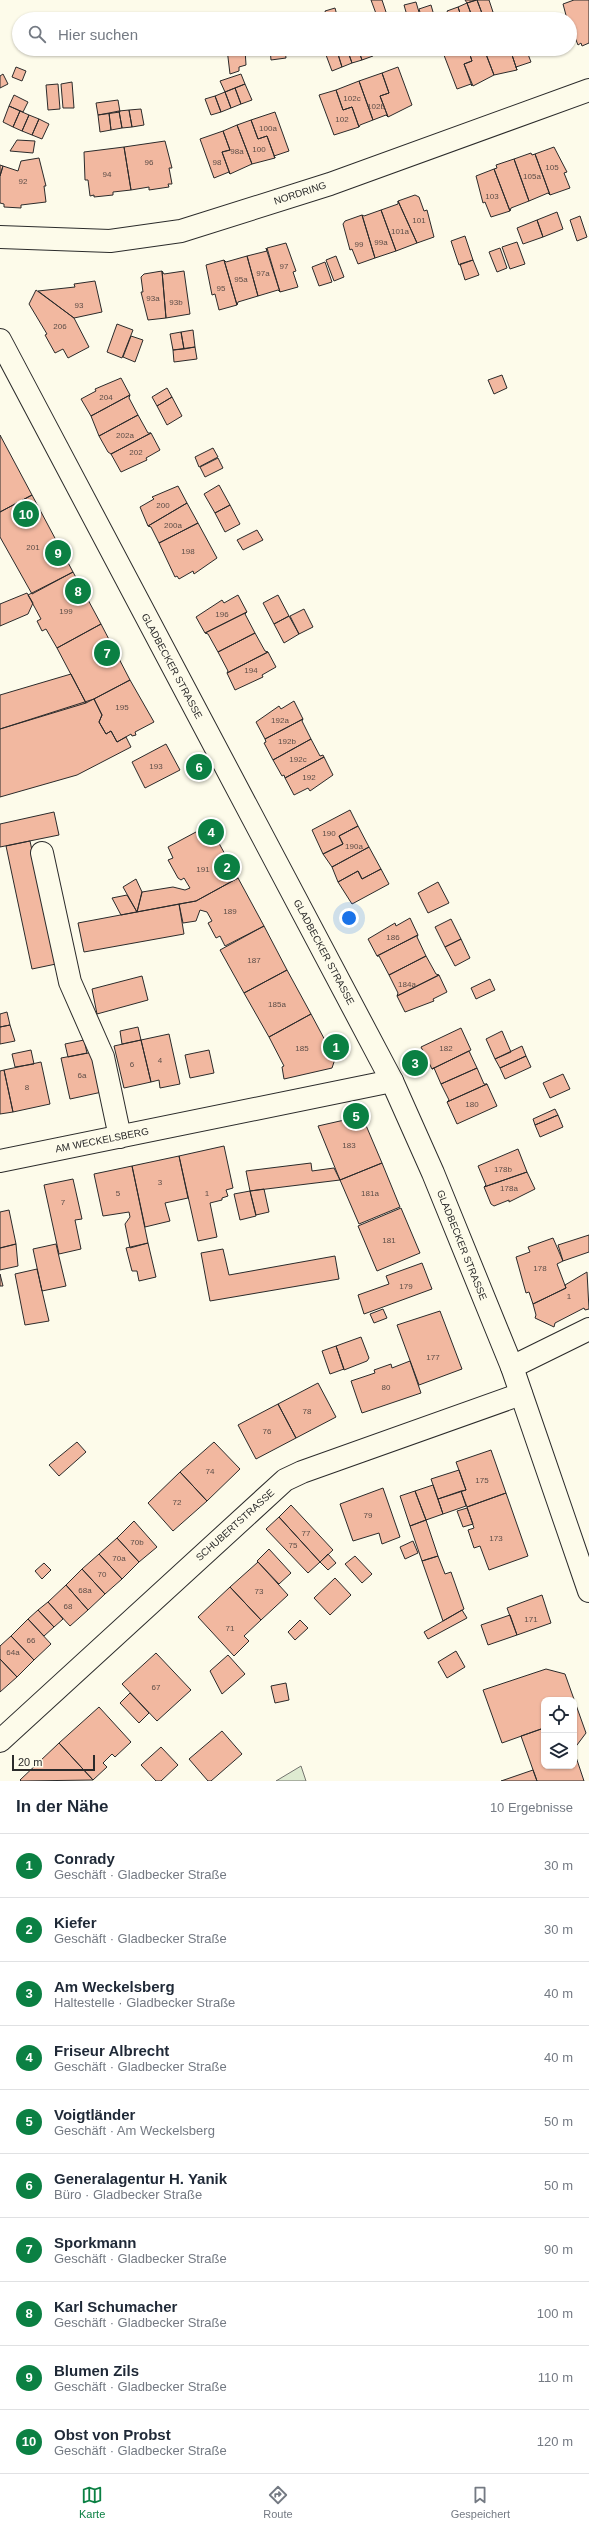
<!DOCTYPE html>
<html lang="de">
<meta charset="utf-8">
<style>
:root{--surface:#fff;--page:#f2f2f3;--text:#1f2937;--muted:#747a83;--line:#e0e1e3;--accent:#0b8043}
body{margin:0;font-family:Helvetica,sans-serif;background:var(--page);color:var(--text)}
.controls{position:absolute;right:12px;bottom:12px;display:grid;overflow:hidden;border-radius:8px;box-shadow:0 1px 3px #0004}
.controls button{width:36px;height:36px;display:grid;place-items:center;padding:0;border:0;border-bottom:1px solid var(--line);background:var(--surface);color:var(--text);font:20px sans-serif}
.scale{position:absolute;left:12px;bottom:10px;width:83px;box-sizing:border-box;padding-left:4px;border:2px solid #2b2b2b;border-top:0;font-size:11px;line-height:14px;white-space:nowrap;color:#2b2b2b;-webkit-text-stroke:3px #fdfbea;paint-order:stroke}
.you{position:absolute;left:349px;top:918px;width:14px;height:14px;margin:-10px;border:3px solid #fff;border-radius:50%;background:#1a73e8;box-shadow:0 0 0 6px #1a73e833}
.badge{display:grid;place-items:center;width:26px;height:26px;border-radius:50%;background:var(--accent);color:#fff;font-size:13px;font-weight:700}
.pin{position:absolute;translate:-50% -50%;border:2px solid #fff;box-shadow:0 1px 4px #0006}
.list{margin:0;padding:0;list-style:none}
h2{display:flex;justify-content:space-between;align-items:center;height:52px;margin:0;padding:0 16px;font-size:17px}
h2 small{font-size:13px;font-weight:400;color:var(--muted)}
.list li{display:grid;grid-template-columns:26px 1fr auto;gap:12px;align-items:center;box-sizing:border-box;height:64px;padding:0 16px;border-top:1px solid var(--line)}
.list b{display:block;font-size:15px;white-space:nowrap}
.list p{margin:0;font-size:13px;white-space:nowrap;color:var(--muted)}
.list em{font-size:13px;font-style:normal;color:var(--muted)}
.icon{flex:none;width:22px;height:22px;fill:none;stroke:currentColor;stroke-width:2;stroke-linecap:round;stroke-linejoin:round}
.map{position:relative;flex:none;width:589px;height:1781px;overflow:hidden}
.search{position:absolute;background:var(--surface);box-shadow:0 1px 3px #0004;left:12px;right:12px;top:12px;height:44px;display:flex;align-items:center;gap:10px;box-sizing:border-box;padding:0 14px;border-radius:22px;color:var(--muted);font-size:15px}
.sheet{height:692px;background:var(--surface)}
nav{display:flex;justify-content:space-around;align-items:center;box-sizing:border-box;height:56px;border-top:1px solid var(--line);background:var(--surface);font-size:11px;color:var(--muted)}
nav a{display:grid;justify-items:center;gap:2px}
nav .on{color:var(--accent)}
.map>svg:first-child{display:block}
.green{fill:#deebd1;stroke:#74746e}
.building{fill:#f2b8a0;stroke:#2b2b2b}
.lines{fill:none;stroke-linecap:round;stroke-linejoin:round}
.minor-casing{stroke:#2b2b2b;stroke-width:24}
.major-casing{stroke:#2b2b2b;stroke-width:24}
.minor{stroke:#fdfbea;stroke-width:22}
.major{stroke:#fdfbea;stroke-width:22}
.labels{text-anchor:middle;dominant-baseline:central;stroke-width:3;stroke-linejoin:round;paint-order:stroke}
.number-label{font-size:8px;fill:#5d4e48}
.street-label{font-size:10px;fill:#2b2b2b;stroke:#fdfbea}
</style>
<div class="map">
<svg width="589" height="1781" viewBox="0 0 589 1781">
<rect width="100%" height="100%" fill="#fdfbea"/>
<path class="green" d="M301 1766 306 1781H276Z"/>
<path class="building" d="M371 0H382L388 18 378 19Z
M465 0H476L467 3Z
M477 0 483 16 473 19 467 3Z
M477 0H489L493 12 483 16Z
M574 0H589V43L582 46 581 43 578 45 572 30 570 31V19H567L563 4Z
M416 2 421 19H408L404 5Z
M467 3 473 19H462L458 7Z
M431 5 435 19H422L419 9Z
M458 7 462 19H450L447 11Z
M335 8 338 19H327L325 11Z
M227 49H245L246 65 239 67V71L230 74Z
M270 49H285L286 58 271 60Z
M323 49H342L326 55Z
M347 49H358L362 60 352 63Z
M347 49 352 63 342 67 337 51Z
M358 49H370L373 56 362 60Z
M445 49H468L472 61 464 64 472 86 471 84 457 89 442 50Z
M468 49H484L494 75 473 86 464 64 472 61Z
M484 49H510L517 70 494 75Z
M510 49H526L531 62 516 67 517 70Z
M337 51 342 67 332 71 326 55Z
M16 67 26 71 22 81 12 77Z
M398 67 412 105 388 117 380 96 389 93 382 73Z
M382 73 389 93 380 96 388 117 386 115 373 120 359 81Z
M3 74 8 84 0 88V76Z
M241 74 245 84 225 92 220 81Z
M359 81 373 120 360 125 359 127 352 107 343 110 336 90Z
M72 82 74 108H63L61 84Z
M58 84 60 109 48 110 46 85Z
M245 84 252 100 241 104 235 88Z
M235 88 241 104 231 108 225 92Z
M336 90 343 110 352 107 359 127 334 135 319 95Z
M225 92 231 108 221 112 215 96Z
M14 95 28 102 23 112 9 106Z
M215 96 221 112 211 115 205 99Z
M118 100 120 112 98 115 96 103Z
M9 106 20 111 13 127 3 122Z
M141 109 144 125 132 127 129 110Z
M129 110 132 127 122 128 119 111Z
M20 111 29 115 22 131 13 127Z
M119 111 122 128 111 130 109 113Z
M275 112 289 151 274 156 275 158 267 136 258 139 251 120Z
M109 113 111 130 100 132 98 115Z
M29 115 39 119 32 135 22 131Z
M39 119 49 124 42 139 32 135Z
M251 120 258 139 267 136 275 158 252 164 237 125Z
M237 125 252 164 230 174 222 152 230 150 223 131Z
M223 131 230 150 222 152 230 174 229 172 214 178 200 139Z
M17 140 35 141 33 153 10 151Z
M165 141 172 168H169L172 184H168L169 187 149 190V187L131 190 124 147Z
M124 147 131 190 113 192V195L94 197V195L90 196 88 180H85L84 152Z
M554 147 567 172 564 173 570 188 550 195 535 154Z
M531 153 532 155 535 154 550 195 548 193 529 201 514 159Z
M39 158 46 186H44L46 202 21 205V208L4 207V204L0 203V176L3 166 18 171 21 161Z
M514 159 529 201 511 208 510 211 494 169 497 168 496 165Z
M0 165 3 166 0 176Z
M494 169 510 211 491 217 485 202 483 203 476 176Z
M415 195 419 197 424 211 427 210 434 237 417 243 398 201Z
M398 201 417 243 396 251 381 210 398 204Z
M381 210 396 251 375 258 362 215 364 216Z
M557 212 563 229 543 237 537 220Z
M362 215 375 258 358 264 352 249 350 250 343 224 345 221Z
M580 216 587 237 577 241 570 220Z
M537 220 543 237 523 244 517 228Z
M465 236 473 260 459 265 451 241Z
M517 242 525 264 510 269 502 247Z
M286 243 296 271 293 272 298 287 280 292 267 248Z
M266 248 280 292 278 290 258 296 247 256 267 251Z
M500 248 507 268 497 272 489 252Z
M247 256 258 296 238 302 237 305 224 260 226 262Z
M336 256 344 277 334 281 326 260Z
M224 260 237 305 219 310 215 294 212 295 206 265Z
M473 260 479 275 465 280 460 264Z
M325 262 332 282 319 286 312 267Z
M162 271 166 318 148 320 141 292H143L141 277 144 274Z
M162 271 164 274 184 271 190 314 166 318Z
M95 281 102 312 74 318 38 291 75 287 74 284Z
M36 290 74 318 89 347 68 358 63 349 55 353 45 335 47 334 29 304Z
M117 324 133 330 122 358 107 352Z
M193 330 195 347 184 349 181 332Z
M181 332 184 349 173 350 170 334Z
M131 336 143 340 135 362 123 357Z
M195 347 197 359 174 362 173 350Z
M502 375 507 388 494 394 488 380Z
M121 378 130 395 91 416 81 399 96 391 95 389Z
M167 388 172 397 157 406 152 397Z
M130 395 129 398 138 415 99 436 91 416Z
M172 397 182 416 167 425 157 406Z
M138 415 148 433H151L111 454 108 452 99 436Z
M151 433 160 450 146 458 147 460 121 472 111 454Z
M0 435 32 495 0 512Z
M213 448 218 457 199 467 195 457Z
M218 458 223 468 205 477 200 467Z
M219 485 230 505 215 513 204 494Z
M178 486 187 503 148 526 140 507 154 499 152 497Z
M32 495 73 572 32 594 0 537V512Z
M187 503 198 523 159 543 151 527 148 526Z
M230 505 240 524 225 532 215 513Z
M198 523 217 558 194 574 193 571 179 579 177 576 175 577 159 543Z
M257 530 263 540 243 550 237 540Z
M73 572 101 624 57 648 46 629 42 631 37 621 41 619 28 595Z
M27 593 33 603 28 614 0 626V604Z
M238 595 247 612 205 633 196 617 222 600 224 603Z
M278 595 289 616 274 624 263 603Z
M304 609 313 627 299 634 290 616Z
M247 612 245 614 255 633 218 652 208 634 205 633Z
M289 616 299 634 284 643 274 624Z
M101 624 130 680 86 703 57 648Z
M255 633 265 651 268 652 227 673 228 671 218 652Z
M268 652 276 667 262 675 263 677 235 690 227 673Z
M71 674 86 703 0 729V695Z
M130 680 154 722 135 732 136 735 132 736 131 734 117 742 111 731 106 734 99 722 102 715 94 699Z
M94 699 102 715 99 722 106 734 111 731 117 742 126 737 131 747 77 775 0 797V729Z
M294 701 303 719 265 739 256 722 279 706 281 709Z
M303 719 302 721 311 739 273 760 264 743 266 742 265 739Z
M311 739 320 756 323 755 324 757 285 778 284 775 282 776 273 760Z
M166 744 180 770 145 788 132 762Z
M324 757 333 775 310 791 308 788 294 795 285 778Z
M350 810 358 826 339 836 343 844 323 854 312 830Z
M54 812 59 835 0 847V824Z
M209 825 238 878 196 901 137 912 142 892 173 887 185 890 190 888 184 878 181 880 178 878 168 860 173 858 168 847Z
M358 826 369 847 332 867 323 854 343 844 339 836Z
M30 841 56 964 32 969 6 846Z
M369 847 381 869 362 879 358 871 338 882 332 867Z
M381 869 389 884 352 904 338 882 358 871 362 879Z
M238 878 264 926 225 946 220 936 216 938 208 923 212 921 207 912 200 910 196 921 183 923 179 904 196 901Z
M136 879 142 892 137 912 123 887Z
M438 882 449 903 428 913 418 893Z
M127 895 137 912 121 915 112 898Z
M179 904 184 934 84 952 78 923Z
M410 918 418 935 377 956 368 939 395 923 396 926Z
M451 919 461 939 445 947 435 927Z
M264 926 287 970 244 993 220 950Z
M418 935 417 937 426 956 389 975 379 956H377Z
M461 939 470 958 455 966 445 947Z
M426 956 436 974 439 975 397 996 398 993 389 975Z
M287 970 311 1014 269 1037 244 993Z
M439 975 447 992 433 999 434 1001 405 1012 397 996Z
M142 976 148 1000 97 1014 92 989Z
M490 979 495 990 476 999 471 988Z
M7 1012 10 1025 0 1027V1014Z
M311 1014 335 1059 332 1068 284 1079 282 1067 284 1066 269 1037Z
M10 1025 15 1041 0 1044V1027Z
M138 1027 141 1040 122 1044 120 1031Z
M461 1028 471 1050 432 1069 421 1047Z
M502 1031 511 1052 495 1059 486 1039Z
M169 1034 180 1084 160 1088 159 1080 151 1082 141 1040Z
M84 1040 87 1053 68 1057 65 1044Z
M141 1040 151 1082 124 1088 114 1046Z
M522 1046 526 1056 500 1068 495 1059Z
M31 1050 34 1064 15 1067 12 1054Z
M209 1050 214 1073 190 1078 185 1055Z
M469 1051 477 1068 441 1084 434 1068 432 1069Z
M94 1052 102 1092 70 1099 61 1058Z
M526 1056 531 1067 505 1079 500 1068Z
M41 1062 50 1104 13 1112 4 1070Z
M477 1068 484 1084H487L447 1102 449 1100 441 1084Z
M4 1070 13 1112 0 1114V1071Z
M563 1074 570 1089 550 1098 543 1083Z
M487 1084 497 1106 457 1124 447 1102Z
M555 1109 558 1115 535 1125 533 1119Z
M558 1115 563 1127 540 1137 535 1125Z
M362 1116 382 1163 340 1180 318 1126Z
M224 1146 233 1188 226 1190 228 1196 222 1198V1200L210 1203 217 1237 198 1241 179 1156Z
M518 1149 527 1172 484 1187 486 1185 478 1166Z
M179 1156 188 1198 165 1203 170 1221 145 1227 132 1166Z
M311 1163 312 1171 334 1168 340 1180 250 1191 246 1171Z
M382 1163 400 1207 359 1224 340 1180Z
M132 1166 148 1243 130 1248 125 1224 130 1217 129 1212 103 1216 94 1174Z
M527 1172 535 1189 509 1202V1200L494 1206 491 1204 484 1187Z
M73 1179 82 1219 75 1220 81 1249 59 1254 44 1185Z
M264 1189 269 1212 256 1215 250 1191Z
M250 1191 256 1216 240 1220 234 1194Z
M401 1208 420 1253 377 1271 358 1226Z
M9 1210 16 1244 0 1248V1212Z
M589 1235V1252L563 1261 558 1245Z
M553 1238 563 1261 557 1264 566 1288 533 1304 529 1292 526 1293 516 1257 530 1252 528 1247Z
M148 1243 156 1277 139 1281 137 1271H132L126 1248Z
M16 1244 18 1266 0 1270V1248Z
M56 1244 66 1286 42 1291 33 1249Z
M223 1249 229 1275 335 1256 339 1279 210 1301 201 1253Z
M422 1263 432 1289 364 1314 358 1295 389 1284 386 1276Z
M37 1269 49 1321 25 1325 15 1274Z
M587 1272 589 1309 585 1310 584 1308 555 1323 554 1327 535 1318 536 1315 533 1304 566 1288 565 1285Z
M0 1274 3 1286H0Z
M383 1309 387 1318 374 1323 370 1314Z
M440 1311 462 1369 419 1385 397 1325Z
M361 1337 369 1358 367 1361 344 1370 336 1346Z
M336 1346 344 1369 330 1374 322 1351Z
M410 1361 421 1393 362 1413 351 1381 375 1373 374 1370 391 1364 392 1368Z
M318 1383 336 1417 296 1438 278 1404Z
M278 1404 296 1438 256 1459 238 1425Z
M77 1442 86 1452 59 1476 49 1465Z
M214 1442 240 1469 207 1501 180 1472Z
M491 1450 506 1493 467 1507 461 1491 466 1490 456 1462Z
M459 1470 466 1490 438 1499 431 1479Z
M180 1472 207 1501 173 1531 148 1503Z
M433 1485 443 1514 426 1520 415 1491Z
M383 1488 400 1537 382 1544 379 1533 353 1541 340 1504Z
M415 1491 426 1520 410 1526 400 1496Z
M461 1491 466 1506 443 1514 438 1499Z
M506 1493 528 1556 489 1570 480 1546 474 1548 468 1530 474 1528 467 1507Z
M291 1505 333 1550 320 1562 279 1517Z
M467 1508 473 1524 463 1527 457 1511Z
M279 1517 320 1562 308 1573 266 1529Z
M426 1520 438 1556 422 1561 410 1526Z
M134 1521 157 1547 139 1562 117 1538Z
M117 1538 139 1562 122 1579 99 1554Z
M413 1541 418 1553 405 1559 400 1547Z
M269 1549 291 1573 279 1584 257 1561Z
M99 1554 122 1579 105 1594 82 1569Z
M328 1554 336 1563 328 1570 320 1562Z
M355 1556 372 1574 362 1583 345 1564Z
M438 1556 445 1574 451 1572 464 1609 443 1621 422 1561Z
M258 1562 288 1595 261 1620 230 1587Z
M44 1563 51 1570 42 1579 35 1571Z
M82 1569 105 1594 88 1610 66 1585Z
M335 1578 351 1595 330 1615 314 1598Z
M66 1585 88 1610 70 1626 48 1602Z
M230 1587 261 1620 244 1636 249 1641 234 1656 198 1617Z
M542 1595 551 1623 517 1635 507 1608Z
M48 1602 63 1619 54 1627 38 1610Z
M38 1610 54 1627 44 1636 28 1619Z
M462 1610 467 1618 428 1639 424 1632Z
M510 1615 517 1635 488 1645 481 1625Z
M28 1619 51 1644 34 1660 11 1636Z
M300 1620 308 1628 295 1640 288 1632Z
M11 1636 34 1660 17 1677 0 1659V1646Z
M456 1651 465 1667 447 1678 438 1662Z
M156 1653 191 1690 157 1721 122 1684Z
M228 1655 245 1674 222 1694 210 1671Z
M0 1659 17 1677 0 1692Z
M546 1669 565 1674 586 1733 574 1749V1700H544V1728L502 1743 483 1690Z
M286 1683 289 1700 275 1703 271 1686Z
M130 1693 149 1713 139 1723 120 1703Z
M99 1707 131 1742 115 1757 112 1754 103 1763 107 1767 93 1780 59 1743Z
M544 1728V1766H574V1751L584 1781H537L521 1736Z
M222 1731 242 1754 211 1781H208L189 1759Z
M59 1743 93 1780 21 1781 20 1780Z
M161 1747 178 1765 161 1781H156L141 1765Z
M533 1770 537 1781H501Z"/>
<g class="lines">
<g class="minor-casing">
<path id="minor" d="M0 237 110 241 181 231 330 184 589 90
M42 853 70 982 103 1057 120 1137
M0 1161 392 1081
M512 1367 589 1329
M0 1741 285 1480 302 1472 521 1394"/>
</g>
<g class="major-casing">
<path id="major" d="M0 340 392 1081 433 1173 512 1367 589 1591"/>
</g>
<use href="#minor" class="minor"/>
<use href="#major" class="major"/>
</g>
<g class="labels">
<g class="number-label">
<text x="352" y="98">102c</text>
<text x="376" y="106">102b</text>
<text x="342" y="119">102</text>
<text x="268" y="128">100a</text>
<text x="259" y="149">100</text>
<text x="237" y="151">98a</text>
<text x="149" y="162">96</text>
<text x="217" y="162">98</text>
<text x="552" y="167">105</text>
<text x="107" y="174">94</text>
<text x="532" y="176">105a</text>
<text x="23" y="181">92</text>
<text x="492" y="196">103</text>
<text x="419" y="220">101</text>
<text x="400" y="231">101a</text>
<text x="381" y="242">99a</text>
<text x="359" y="244">99</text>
<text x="284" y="266">97</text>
<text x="263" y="273">97a</text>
<text x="241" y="279">95a</text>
<text x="221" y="288">95</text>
<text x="153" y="298">93a</text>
<text x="176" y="302">93b</text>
<text x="79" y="305">93</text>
<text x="60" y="326">206</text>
<text x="106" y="397">204</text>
<text x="125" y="435">202a</text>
<text x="136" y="452">202</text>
<text x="163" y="505">200</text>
<text x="173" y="525">200a</text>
<text x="33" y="547">201</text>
<text x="188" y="551">198</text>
<text x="66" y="611">199</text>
<text x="222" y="614">196</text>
<text x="251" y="670">194</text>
<text x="122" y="707">195</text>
<text x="280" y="720">192a</text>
<text x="287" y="741">192b</text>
<text x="298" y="759">192c</text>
<text x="156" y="766">193</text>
<text x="309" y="777">192</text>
<text x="329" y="833">190</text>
<text x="354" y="846">190a</text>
<text x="203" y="869">191</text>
<text x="230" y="911">189</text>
<text x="393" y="937">186</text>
<text x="254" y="960">187</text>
<text x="407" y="984">184a</text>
<text x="277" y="1004">185a</text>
<text x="302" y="1048">185</text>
<text x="446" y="1048">182</text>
<text x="160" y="1060">4</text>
<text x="132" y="1064">6</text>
<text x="82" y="1075">6a</text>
<text x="27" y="1087">8</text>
<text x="472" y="1104">180</text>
<text x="349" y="1145">183</text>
<text x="503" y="1169">178b</text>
<text x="160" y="1182">3</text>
<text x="509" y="1188">178a</text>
<text x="118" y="1193">5</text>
<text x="207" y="1193">1</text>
<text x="370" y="1193">181a</text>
<text x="63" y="1202">7</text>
<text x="389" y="1240">181</text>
<text x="540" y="1268">178</text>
<text x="406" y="1286">179</text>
<text x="569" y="1296">1</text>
<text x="433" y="1357">177</text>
<text x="386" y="1387">80</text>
<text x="307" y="1411">78</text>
<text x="267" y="1431">76</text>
<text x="210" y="1471">74</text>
<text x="482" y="1480">175</text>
<text x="177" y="1502">72</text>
<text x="368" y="1515">79</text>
<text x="306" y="1533">77</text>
<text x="496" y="1538">173</text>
<text x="137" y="1542">70b</text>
<text x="293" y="1545">75</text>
<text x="119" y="1558">70a</text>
<text x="102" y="1574">70</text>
<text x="85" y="1590">68a</text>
<text x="259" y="1591">73</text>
<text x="68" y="1606">68</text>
<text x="531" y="1619">171</text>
<text x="230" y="1628">71</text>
<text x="31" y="1640">66</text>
<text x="13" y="1652">64a</text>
<text x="156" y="1687">67</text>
</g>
<g class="street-label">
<text transform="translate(300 193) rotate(-18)">NORDRING</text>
<text transform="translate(172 666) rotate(62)">GLADBECKER STRASSE</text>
<text transform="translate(324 952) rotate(62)">GLADBECKER STRASSE</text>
<text transform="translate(102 1140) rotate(-11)">AM WECKELSBERG</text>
<text transform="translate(462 1245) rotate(68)">GLADBECKER STRASSE</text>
<text transform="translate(235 1525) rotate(-42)">SCHUBERTSTRASSE</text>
</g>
</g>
</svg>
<div class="controls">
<button><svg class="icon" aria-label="locate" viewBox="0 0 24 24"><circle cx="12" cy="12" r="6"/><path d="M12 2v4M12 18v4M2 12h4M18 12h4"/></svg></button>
<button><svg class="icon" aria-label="layers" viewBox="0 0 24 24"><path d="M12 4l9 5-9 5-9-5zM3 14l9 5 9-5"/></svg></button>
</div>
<div class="scale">20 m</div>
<div class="you"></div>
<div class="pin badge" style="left:336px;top:1047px">1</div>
<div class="pin badge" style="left:227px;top:867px">2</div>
<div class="pin badge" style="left:415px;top:1063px">3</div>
<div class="pin badge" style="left:211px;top:832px">4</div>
<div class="pin badge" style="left:356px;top:1116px">5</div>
<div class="pin badge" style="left:199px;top:767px">6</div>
<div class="pin badge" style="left:107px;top:653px">7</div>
<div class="pin badge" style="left:78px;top:591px">8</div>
<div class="pin badge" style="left:58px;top:553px">9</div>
<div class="pin badge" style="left:26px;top:514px">10</div>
<div class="search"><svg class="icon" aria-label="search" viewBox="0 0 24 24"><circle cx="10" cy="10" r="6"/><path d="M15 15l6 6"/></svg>Hier suchen</div>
</div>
<section class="sheet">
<h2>In der Nähe<small>10 Ergebnisse</small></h2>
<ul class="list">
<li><span class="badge">1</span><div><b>Conrady</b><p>Geschäft · Gladbecker Straße</p></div><em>30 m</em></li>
<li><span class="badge">2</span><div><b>Kiefer</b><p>Geschäft · Gladbecker Straße</p></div><em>30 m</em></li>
<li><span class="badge">3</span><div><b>Am Weckelsberg</b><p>Haltestelle · Gladbecker Straße</p></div><em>40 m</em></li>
<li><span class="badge">4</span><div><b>Friseur Albrecht</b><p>Geschäft · Gladbecker Straße</p></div><em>40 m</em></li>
<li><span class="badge">5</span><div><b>Voigtländer</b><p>Geschäft · Am Weckelsberg</p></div><em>50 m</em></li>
<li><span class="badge">6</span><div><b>Generalagentur H. Yanik</b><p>Büro · Gladbecker Straße</p></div><em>50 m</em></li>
<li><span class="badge">7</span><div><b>Sporkmann</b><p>Geschäft · Gladbecker Straße</p></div><em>90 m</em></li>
<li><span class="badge">8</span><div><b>Karl Schumacher</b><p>Geschäft · Gladbecker Straße</p></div><em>100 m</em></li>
<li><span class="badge">9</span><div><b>Blumen Zils</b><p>Geschäft · Gladbecker Straße</p></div><em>110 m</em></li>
<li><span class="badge">10</span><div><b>Obst von Probst</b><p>Geschäft · Gladbecker Straße</p></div><em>120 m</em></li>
</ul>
</section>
<nav>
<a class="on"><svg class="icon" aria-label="map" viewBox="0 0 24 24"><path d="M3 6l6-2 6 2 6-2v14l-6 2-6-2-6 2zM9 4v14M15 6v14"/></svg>Karte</a>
<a><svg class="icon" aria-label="directions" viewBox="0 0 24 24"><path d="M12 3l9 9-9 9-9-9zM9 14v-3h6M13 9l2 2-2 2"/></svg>Route</a>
<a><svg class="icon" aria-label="saved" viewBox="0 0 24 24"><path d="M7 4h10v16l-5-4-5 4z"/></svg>Gespeichert</a>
</nav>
